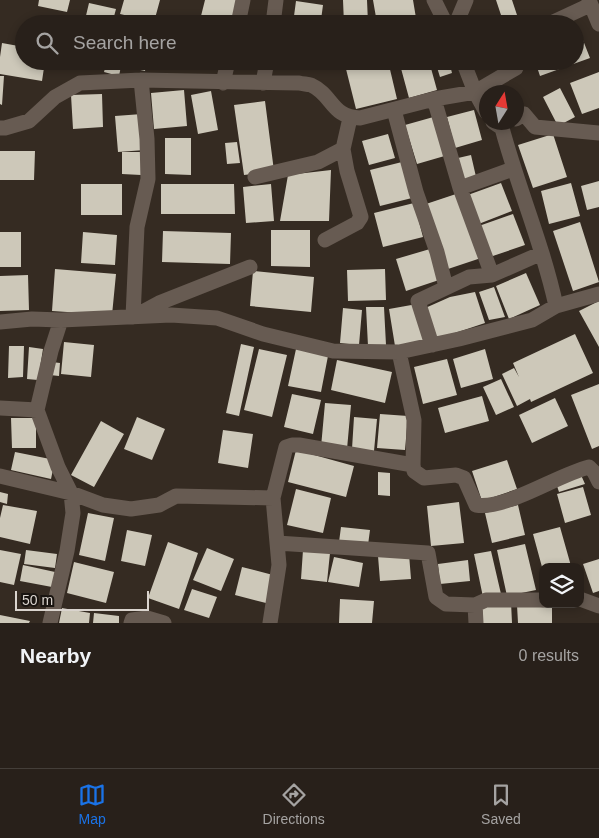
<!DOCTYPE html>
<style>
:root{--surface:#28201a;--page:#342d27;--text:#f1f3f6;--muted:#a5a3a2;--line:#443e39;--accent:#1a73e8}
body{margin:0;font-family:Arial,sans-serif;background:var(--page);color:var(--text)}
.controls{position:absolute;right:15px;bottom:15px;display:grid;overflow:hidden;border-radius:10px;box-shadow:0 2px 8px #0003}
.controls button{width:45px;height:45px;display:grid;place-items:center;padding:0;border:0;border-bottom:1px solid var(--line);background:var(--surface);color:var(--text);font:25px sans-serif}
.compass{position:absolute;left:479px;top:85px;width:45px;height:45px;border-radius:50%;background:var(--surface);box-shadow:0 2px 8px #0003;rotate:11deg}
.scale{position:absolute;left:15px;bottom:12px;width:134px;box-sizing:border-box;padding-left:5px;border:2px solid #dad4ce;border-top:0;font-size:14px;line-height:18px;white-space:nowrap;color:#dad4ce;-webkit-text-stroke:4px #191410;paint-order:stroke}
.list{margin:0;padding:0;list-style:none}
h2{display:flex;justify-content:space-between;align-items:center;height:65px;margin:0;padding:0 20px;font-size:21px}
h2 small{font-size:16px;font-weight:400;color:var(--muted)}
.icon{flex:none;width:28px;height:28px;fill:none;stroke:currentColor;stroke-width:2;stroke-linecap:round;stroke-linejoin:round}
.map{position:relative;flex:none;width:599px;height:623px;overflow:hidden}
.search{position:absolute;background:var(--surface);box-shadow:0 2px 8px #0003;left:15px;right:15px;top:15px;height:55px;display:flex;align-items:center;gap:12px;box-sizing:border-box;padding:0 18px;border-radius:28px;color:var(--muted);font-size:19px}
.sheet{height:145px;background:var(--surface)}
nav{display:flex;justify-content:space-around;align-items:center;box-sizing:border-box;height:70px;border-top:1px solid var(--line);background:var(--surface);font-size:14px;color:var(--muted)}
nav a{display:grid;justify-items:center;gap:2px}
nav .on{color:var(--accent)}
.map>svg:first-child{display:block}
.building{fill:#cdc8b9}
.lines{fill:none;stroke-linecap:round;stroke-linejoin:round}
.minor{stroke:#675b52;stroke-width:15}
</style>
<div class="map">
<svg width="599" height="623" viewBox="0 0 599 623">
<rect width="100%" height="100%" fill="#352b22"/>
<path class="building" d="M39 0H70L67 12 38 6Z
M124 0H160L154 22 120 14Z
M205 0H240L234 24H199Z
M343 0H367L368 23 344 24Z
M373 0H413L416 18 377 23Z
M496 0H512L520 24H504Z
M296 1 323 5 321 20 294 16Z
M89 3 116 9 112 24H84Z
M579 30 590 58 540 76 535 61H575V31Z
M2 43 24 47V61H45L42 81 0 74V57Z
M107 61H122L119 76 104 72Z
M127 61H147L145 71 126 67Z
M236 61H264V66L252 64V68L236 65Z
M344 61H388L397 99 356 109Z
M399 61H429L437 90 409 98Z
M435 61H449L452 73 440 77Z
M469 61H495L485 65H478Z
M599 72V108L582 114 570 83Z
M0 76H4L2 105 0 104Z
M560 88 575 117 558 126 543 97Z
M184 90 187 126 154 129 151 93Z
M211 91 218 130 198 134 191 95Z
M102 94 103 127 73 129 71 95Z
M265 101 274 171 244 175 234 105Z
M474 110 482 140 455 148 447 117Z
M142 114 145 150 118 152 115 116Z
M437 116 448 155 417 164 405 125Z
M388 134 395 158 369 165 362 141Z
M553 134 567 177 533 188 518 145Z
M165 138H191V175L165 174Z
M237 142 240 163 227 164 225 143Z
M0 151H35L34 180H0Z
M122 152H142L141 175 122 174Z
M471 155 477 181 464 184 458 158Z
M402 162 412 198 380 206 370 170Z
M331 170 329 221H280L288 175Z
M599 181V207L587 210 581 186Z
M501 183 512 211 476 225 465 196Z
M571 183 580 216 549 224 541 191Z
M81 184H122V215H81Z
M161 184H234L235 214H161Z
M271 184 274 221 246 223 243 187Z
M459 193 481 258 448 269 426 204Z
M414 203 423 237 383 247 374 213Z
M513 214 525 245 487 258 476 227Z
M580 222 599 282 573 291 553 231Z
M271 230H310V267L271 266Z
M163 231 231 233 230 264 162 262Z
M0 232H21V267H0Z
M83 232 117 235 115 265 81 263Z
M430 249 439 280 406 291 396 259Z
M55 269 116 274 112 315 52 311Z
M385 269 386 300 348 301 347 270Z
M253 271 314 277 311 312 250 306Z
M526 273 540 305 509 319 496 286Z
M28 275 29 310 0 311V276Z
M494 287 505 317 489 320 479 292Z
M475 292 485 323 434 340 423 309 450 297Z
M599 301V347L579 311Z
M417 304 424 341 395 346 389 309Z
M366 307H384L386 345 368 346Z
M343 308 362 310 359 345 340 343Z
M575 334 593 373 531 402 530 399 517 406 502 374 514 368 519 377 513 363Z
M64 342 94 345 91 377 61 374Z
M241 344 254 347 239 416 226 413Z
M9 346H24L23 377 8 378Z
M29 347 43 349 38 380 27 379Z
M259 349 287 355 272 417 244 410Z
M296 349 328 356 321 392 288 386Z
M485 349 493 379 461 388 453 359Z
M447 359 457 395 423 404 414 367Z
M337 360 392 372 385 403 331 390Z
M52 362 60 363 59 376 50 375Z
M501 379 514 407 496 415 483 387Z
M599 384V446L592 449 571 395Z
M292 394 321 400 313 434 284 427Z
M482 396 489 421 445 433 438 408Z
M555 398 568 426 532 443 519 415Z
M325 403 351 405 347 449 321 447Z
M380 414 408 416 405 450 377 448Z
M137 417 165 429 152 460 124 449Z
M354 417 377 419 374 451 352 449Z
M11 418H36V448H12Z
M101 421 124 434 94 487 71 475Z
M223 430 253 434 248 468 218 463Z
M296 450 354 466 346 497 288 482Z
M15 452 55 460 51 479 11 470Z
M507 460 517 489 482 501 472 471Z
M378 472 390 473V496L378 495Z
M581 475 585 484 559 492 556 483Z
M583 487 591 515 565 523 557 494Z
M296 489 331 498 323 533 287 525Z
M0 492 8 494 7 504 0 502Z
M459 502 464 543 431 546 427 506Z
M3 505 37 511 30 544 0 537V518Z
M518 505 525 535 492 543 485 513Z
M88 513 114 518 105 561 79 555Z
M341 527 370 530 368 545 339 542Z
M560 527 571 566 542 567 533 534Z
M127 530 152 535 145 566 121 561Z
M168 542 198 553 179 609 148 598Z
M525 544 536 590 507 596 497 550Z
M207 548 234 559 221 591 193 580Z
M0 550 21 554 14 585 0 582Z
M26 550 57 554 55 568 24 564Z
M303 550 330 553 327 582 301 579Z
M491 551 501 594 483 597 474 554Z
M409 554 411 579 380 581 378 556Z
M334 557 363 563 359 587 328 582Z
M599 559V591L593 593 583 564Z
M468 560 470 581 440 584 438 564Z
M74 562 114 572 106 603 67 593Z
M23 565 55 572 52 587 20 581Z
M242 567 273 575 266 603 235 595Z
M192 589 217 597 209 618 184 610Z
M340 599 374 601 372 623H339Z
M511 602 512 623H483L482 604Z
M517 605 552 608V623H518Z
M62 608 90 613 89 623H59Z
M94 613 119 616V623H93Z
M0 615 30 621 29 623H0Z"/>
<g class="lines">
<path class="minor" d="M434 0 446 24
M589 0 599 24
M238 24 243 0
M273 24 276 0
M456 24 466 0
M549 24 590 5
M463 61 475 92 486 112
M141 80 147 139 148 179 137 227 133 317 159 303 250 267
M223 83 228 61
M263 83 267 61
M434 99 460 188 492 275
M394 110 416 192 437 252 446 287
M516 119 524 114 535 127 599 133
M493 122 502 128C518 188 543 245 556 306
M0 128H5L29 121 55 97 80 83 141 80 299 83C303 84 308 84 311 85 333 95 331 117 360 118L434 99 475 92 516 68 518 61
M255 177 318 162 343 149
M460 188 513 169
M325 240 357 223 361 217 347 171 343 149 350 118
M0 322 32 319 61 320 171 315 217 318 263 334 333 351 399 352 459 339 532 320 556 306 599 294
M432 345 418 301 469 277 492 275 542 253
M399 352 414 420 413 465 414 471 424 478 456 475 464 478 476 505C506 510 557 475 589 467L594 472 599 482
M0 408 37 410
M0 476 71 493 103 505 131 509 159 505 176 496 273 498
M277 543 428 553 436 597 446 604 475 605 486 600H543
M580 599 599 606
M475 605 476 623
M50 623 67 551 73 513 71 493 58 467 37 410 51 351 61 320
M131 623 132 620 147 618 164 623
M270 623 279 565 273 498 286 447 292 445H299L413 465"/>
</g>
</svg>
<div class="controls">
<button><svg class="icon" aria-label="layers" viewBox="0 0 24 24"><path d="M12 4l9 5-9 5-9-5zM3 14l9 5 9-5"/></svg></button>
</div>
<svg class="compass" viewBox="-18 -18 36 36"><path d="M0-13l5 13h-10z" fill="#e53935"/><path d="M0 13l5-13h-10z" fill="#a5a3a2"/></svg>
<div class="scale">50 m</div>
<div class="search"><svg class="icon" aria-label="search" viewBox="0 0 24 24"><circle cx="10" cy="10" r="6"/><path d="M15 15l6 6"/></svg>Search here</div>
</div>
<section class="sheet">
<h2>Nearby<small>0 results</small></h2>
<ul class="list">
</ul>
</section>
<nav>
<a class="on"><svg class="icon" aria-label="map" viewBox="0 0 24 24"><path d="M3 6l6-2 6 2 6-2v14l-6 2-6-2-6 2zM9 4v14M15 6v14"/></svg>Map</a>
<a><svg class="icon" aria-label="directions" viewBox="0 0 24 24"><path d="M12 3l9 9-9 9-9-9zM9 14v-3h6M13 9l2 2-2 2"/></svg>Directions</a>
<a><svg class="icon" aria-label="saved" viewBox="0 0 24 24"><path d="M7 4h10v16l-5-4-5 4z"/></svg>Saved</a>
</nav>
